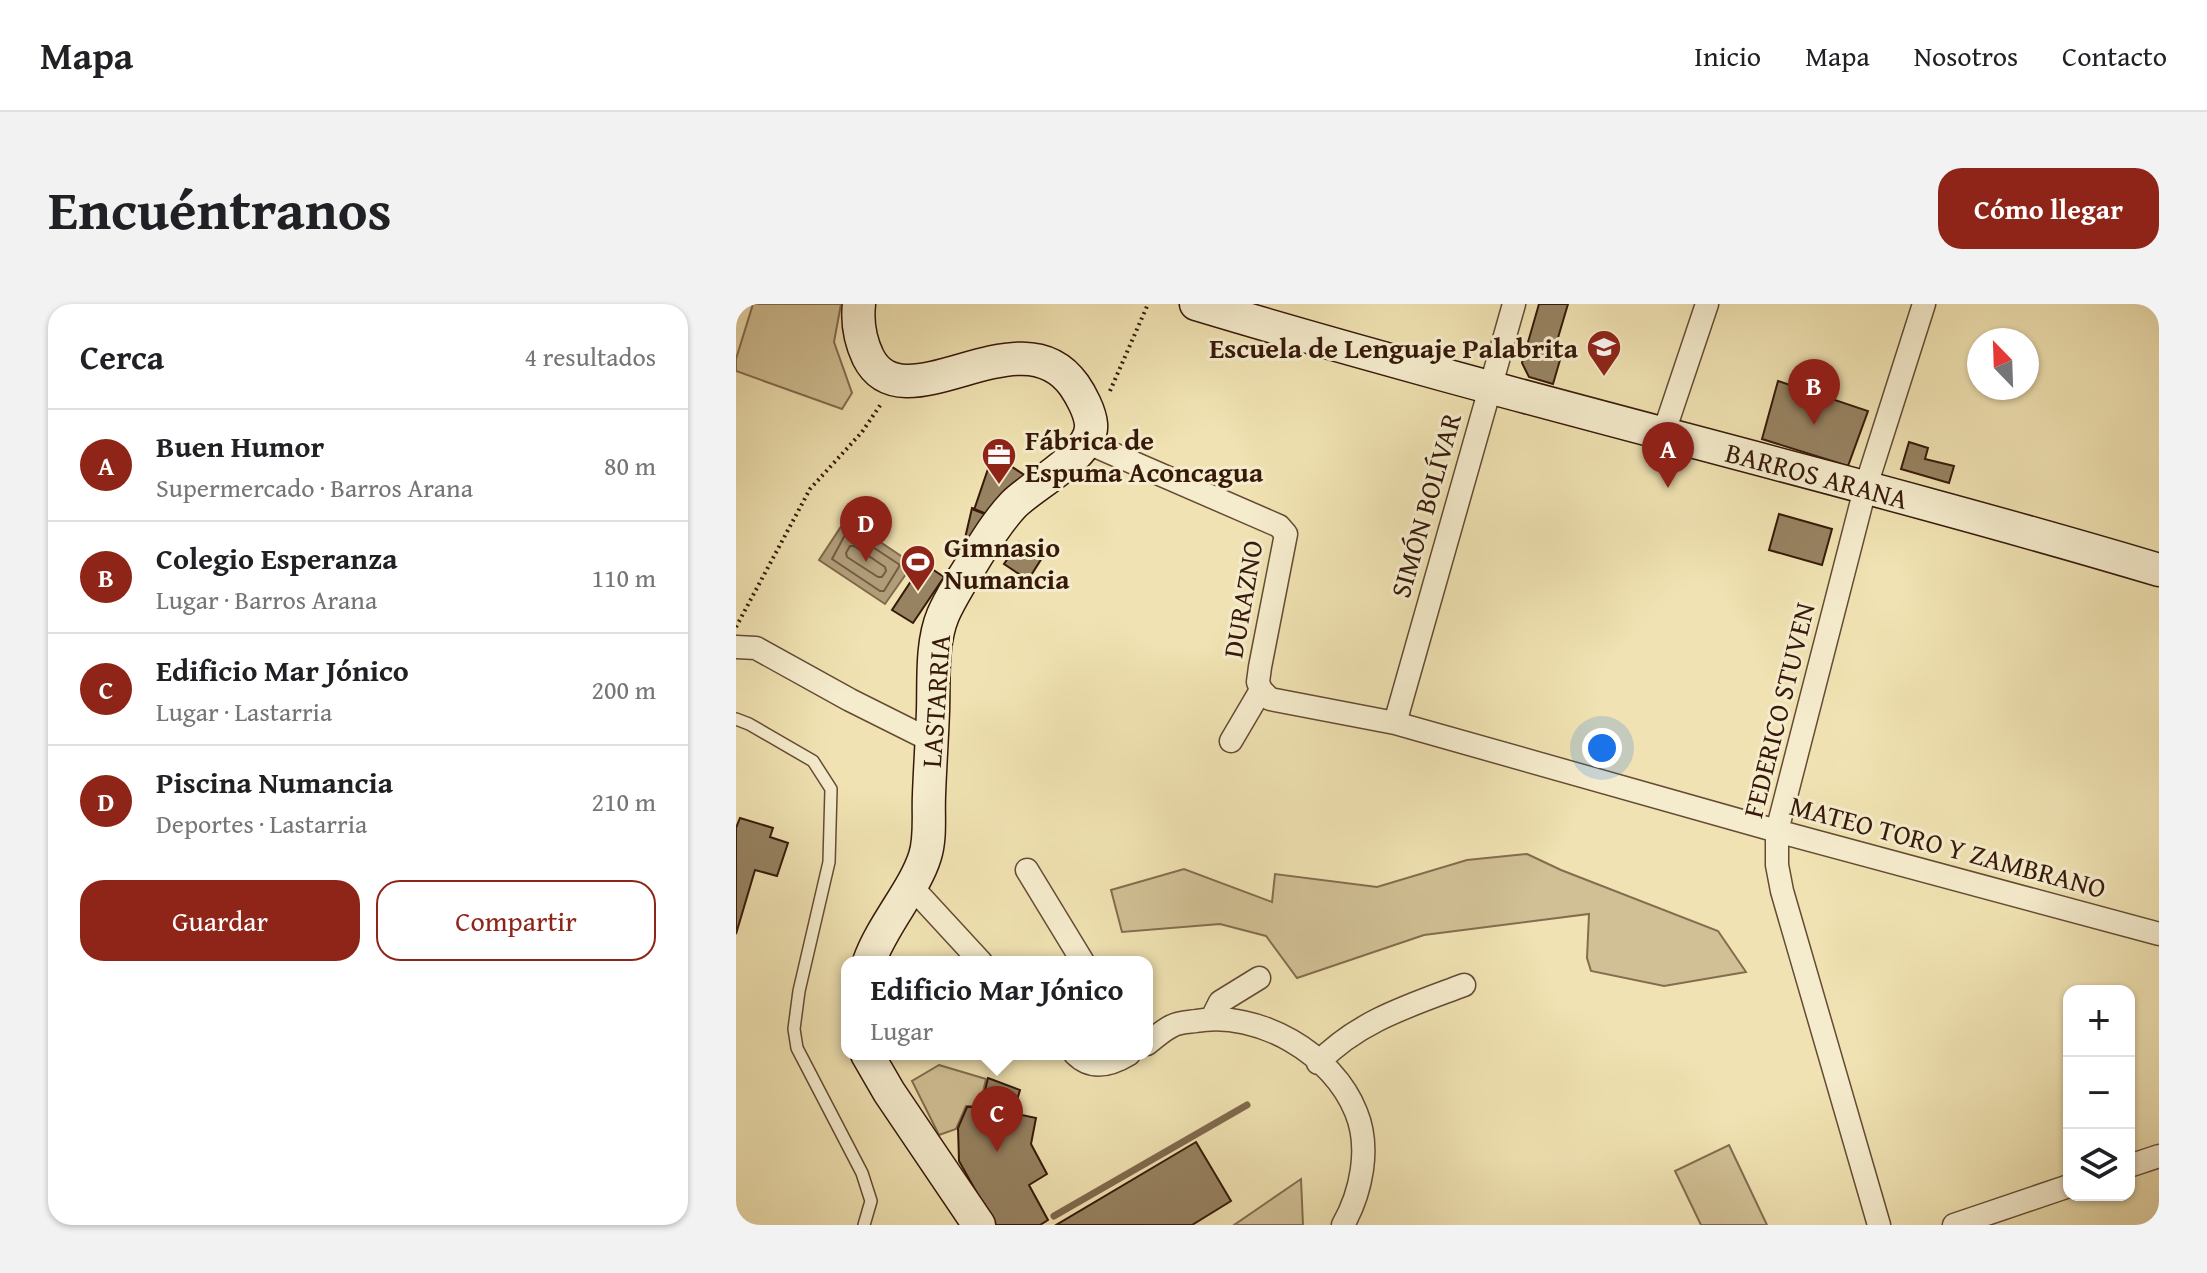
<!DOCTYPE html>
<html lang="es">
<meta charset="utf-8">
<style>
:root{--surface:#fff;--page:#f2f2f2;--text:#202124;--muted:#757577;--line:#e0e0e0;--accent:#8f2418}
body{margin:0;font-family:"Gentium Book Plus",serif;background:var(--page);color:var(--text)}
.controls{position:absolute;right:24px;bottom:24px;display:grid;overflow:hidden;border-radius:16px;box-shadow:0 2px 6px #0004}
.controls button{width:72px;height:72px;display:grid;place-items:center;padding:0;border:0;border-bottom:2px solid var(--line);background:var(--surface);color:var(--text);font:40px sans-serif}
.compass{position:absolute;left:1231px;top:24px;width:72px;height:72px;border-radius:50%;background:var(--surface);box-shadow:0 2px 6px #0004;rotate:337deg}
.you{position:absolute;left:866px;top:444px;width:28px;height:28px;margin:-20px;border:6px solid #fff;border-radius:50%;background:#1a73e8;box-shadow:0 0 0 12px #1a73e833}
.badge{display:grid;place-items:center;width:52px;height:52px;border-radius:50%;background:var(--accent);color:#fff;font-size:26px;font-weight:700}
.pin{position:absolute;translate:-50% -66px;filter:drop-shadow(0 2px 4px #0008)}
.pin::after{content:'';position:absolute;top:42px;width:28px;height:24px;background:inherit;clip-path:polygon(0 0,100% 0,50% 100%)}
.popup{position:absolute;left:105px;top:652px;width:312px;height:104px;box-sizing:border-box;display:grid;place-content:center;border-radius:16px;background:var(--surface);filter:drop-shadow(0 2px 6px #0005);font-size:26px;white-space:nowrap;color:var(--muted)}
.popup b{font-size:30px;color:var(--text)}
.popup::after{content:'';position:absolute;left:50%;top:100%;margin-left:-16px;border:16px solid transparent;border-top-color:var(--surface)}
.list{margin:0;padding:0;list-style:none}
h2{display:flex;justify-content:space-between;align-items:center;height:104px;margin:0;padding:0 32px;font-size:34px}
h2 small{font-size:26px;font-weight:400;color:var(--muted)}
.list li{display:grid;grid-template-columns:52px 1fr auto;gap:24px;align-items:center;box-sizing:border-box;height:112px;padding:0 32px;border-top:2px solid var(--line)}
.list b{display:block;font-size:30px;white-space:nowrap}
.list p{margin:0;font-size:26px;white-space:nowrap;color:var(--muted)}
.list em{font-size:26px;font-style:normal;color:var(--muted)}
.actions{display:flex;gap:16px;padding:24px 32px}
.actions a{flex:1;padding:18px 0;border:2px solid var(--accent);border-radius:24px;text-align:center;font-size:28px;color:var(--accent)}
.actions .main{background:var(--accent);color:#fff}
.icon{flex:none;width:44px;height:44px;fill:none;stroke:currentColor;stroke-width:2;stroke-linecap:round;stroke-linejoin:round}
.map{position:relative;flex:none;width:1423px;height:921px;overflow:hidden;border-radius:24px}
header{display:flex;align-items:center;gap:48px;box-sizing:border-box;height:112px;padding:0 40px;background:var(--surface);border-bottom:2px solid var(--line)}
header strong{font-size:38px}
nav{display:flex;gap:44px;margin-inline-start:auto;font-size:28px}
.intro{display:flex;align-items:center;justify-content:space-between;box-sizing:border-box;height:192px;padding:0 48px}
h1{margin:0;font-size:56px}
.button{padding:20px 36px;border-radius:24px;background:var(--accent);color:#fff;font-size:28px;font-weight:700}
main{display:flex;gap:48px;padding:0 48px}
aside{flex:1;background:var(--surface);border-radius:24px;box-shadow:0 2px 6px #0004}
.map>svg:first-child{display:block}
.green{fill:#d1c095;stroke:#846c50;stroke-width:2}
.water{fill:#b19e79;stroke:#80694d;stroke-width:2}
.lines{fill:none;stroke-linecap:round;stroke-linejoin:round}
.shore{stroke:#745c42;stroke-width:2}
.stream{stroke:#80694d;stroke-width:7}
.building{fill:#978261;stroke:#37190a;stroke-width:2}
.lane-casing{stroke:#654b34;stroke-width:14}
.street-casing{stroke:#654b34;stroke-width:25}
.secondary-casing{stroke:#37190a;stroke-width:35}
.path{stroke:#37190a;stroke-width:4;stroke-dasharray:2 4;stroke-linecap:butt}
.lane{stroke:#f5eccd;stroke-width:11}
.street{stroke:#f5eccd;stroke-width:22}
.secondary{stroke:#f5eccd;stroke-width:32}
.labels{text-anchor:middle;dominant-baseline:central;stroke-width:6;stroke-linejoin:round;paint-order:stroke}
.poi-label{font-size:28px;font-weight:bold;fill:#37190a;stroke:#f5eccd;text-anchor:start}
.street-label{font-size:28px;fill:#37190a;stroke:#f5eccd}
</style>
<header>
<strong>Mapa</strong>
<nav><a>Inicio</a><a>Mapa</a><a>Nosotros</a><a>Contacto</a></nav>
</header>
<div class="intro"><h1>Encuéntranos</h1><a class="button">Cómo llegar</a></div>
<main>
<aside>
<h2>Cerca<small>4 resultados</small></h2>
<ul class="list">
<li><span class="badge">A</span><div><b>Buen Humor</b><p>Supermercado · Barros Arana</p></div><em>80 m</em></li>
<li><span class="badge">B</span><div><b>Colegio Esperanza</b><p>Lugar · Barros Arana</p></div><em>110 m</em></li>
<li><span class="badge">C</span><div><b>Edificio Mar Jónico</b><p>Lugar · Lastarria</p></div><em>200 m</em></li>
<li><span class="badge">D</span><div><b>Piscina Numancia</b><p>Deportes · Lastarria</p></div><em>210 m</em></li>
</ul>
<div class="actions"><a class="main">Guardar</a><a>Compartir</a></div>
</aside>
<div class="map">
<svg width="1423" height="921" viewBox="0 0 1423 921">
<rect width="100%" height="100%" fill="#f0e2b2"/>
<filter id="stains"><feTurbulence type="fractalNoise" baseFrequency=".0025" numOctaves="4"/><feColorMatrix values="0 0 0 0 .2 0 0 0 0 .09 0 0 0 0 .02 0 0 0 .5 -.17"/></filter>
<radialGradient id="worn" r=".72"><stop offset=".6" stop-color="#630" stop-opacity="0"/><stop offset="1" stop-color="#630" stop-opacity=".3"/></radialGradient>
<path class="green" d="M17 0H105L98 38 116 89 106 105 0 67V55Z
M791 550 825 566 982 627 1010 668 928 682 855 667 851 654 853 610 688 631 561 674 530 632 484 620 386 628 375 586 448 565 536 598 539 570 641 583 731 556Z
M203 761 250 775 244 802H230L220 825 203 831 176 777Z
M993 841 1031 921H965L939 867Z
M565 875 567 921H498Z"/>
<path class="water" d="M110 215 177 260 149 300 83 256Z"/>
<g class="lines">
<path class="shore" d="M114 228 164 261 148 287H144L96 255 110 229Z
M114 242H118L149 263 150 267 146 273H142L111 253 110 249Z"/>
<path class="stream" d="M318 912 511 801"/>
</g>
<path class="building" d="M803 0H832L816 54 824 56 817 80 793 73 786 59Z
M1042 77 1132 107 1112 162 1026 135Z
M1173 138 1192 144 1189 155 1218 162 1213 179 1165 165Z
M264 155 290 172 262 215 238 206 254 159Z
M236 204 258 213 238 248 227 243Z
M1043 210 1096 225 1086 261 1033 246Z
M283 238 306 254 292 276 268 260Z
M187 259 208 273 177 319 156 306Z
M4 514 37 524 34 533 52 539 41 572 19 566 0 630V524Z
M252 774 284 786 277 809 300 814 295 840 311 870 293 881 312 916 304 921H259L223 857 222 824 231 803H245Z
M460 838 495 897 456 921H320Z"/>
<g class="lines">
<g class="lane-casing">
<path id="lane" d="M0 415 13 420 77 457 95 485 93 558 63 687 58 725 61 744 126 869 135 897 128 921"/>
</g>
<g class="street-casing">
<path id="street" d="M928 128 971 0
M352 139 543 222 550 230 524 363 522 378 525 386 495 437
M0 343 20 344 114 396 196 437
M525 386 534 395 659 419 1041 527 1423 630
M659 419 778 0
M291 566 347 658
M174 581 245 658
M476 714 484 698 523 674
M411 740C419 734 427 726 436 722 443 718 453 718 460 717 523 706 597 750 620 808 635 844 625 889 607 921
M339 750C356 767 375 761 393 750
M582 759C622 717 675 701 728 681
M1393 862 1423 852
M1143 921 1046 587 1041 561V527L1129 185 1188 0
M1218 921 1333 882"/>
</g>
<g class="secondary-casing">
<g id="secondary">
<path d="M123 0C121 18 124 36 132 53 168 125 284 5 338 81 345 91 354 108 355 120 358 150 298 180 278 200 258 221 243 249 227 274 220 286 212 299 207 311 195 340 198 377 197 407 196 435 194 463 193 491 192 511 195 533 189 552 179 585 146 621 133 658"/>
<path id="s1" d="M460 0C779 96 1104 171 1423 266"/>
<path d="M131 750 153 788 243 921"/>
</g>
</g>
<path class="path" d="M374 87 412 0
M0 323 74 185 126 128 145 100"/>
<use href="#lane" class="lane"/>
<use href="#street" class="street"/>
<use href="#secondary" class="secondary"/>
</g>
<defs>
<g id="school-pin" transform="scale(1.8)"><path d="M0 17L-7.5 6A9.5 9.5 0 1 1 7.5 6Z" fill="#8f2418" stroke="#f5eccd"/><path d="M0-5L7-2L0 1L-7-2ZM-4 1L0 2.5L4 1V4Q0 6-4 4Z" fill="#fff"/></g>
<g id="office-pin" transform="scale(1.8)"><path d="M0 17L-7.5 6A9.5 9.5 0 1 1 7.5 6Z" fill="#8f2418" stroke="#f5eccd"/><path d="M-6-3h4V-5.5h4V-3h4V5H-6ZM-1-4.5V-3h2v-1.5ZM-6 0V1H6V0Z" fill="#fff"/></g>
<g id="stadium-pin" transform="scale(1.8)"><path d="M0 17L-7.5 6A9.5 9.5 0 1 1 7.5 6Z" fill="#8f2418" stroke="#f5eccd"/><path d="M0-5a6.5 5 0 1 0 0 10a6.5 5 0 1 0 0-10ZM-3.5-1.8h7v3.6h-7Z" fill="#fff"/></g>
</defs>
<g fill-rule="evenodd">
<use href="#school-pin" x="868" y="43"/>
<use href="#office-pin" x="263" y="151"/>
<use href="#stadium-pin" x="182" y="258"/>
</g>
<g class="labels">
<g class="poi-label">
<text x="842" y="43" text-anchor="end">Escuela de Lenguaje Palabrita</text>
<text x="289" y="135">Fábrica de<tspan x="289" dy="32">Espuma Aconcagua</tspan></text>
<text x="208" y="242">Gimnasio<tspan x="208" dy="32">Numancia</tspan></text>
</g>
<g class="street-label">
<text stroke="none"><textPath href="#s1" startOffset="644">BARROS ARANA</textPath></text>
<text transform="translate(689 201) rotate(-74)">SIMÓN BOLÍVAR</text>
<text transform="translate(506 295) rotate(-80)">DURAZNO</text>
<text transform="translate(199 397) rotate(-86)">LASTARRIA</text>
<text transform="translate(1042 406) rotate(-76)">FEDERICO STUVEN</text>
<text transform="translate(1212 542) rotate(15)">MATEO TORO Y ZAMBRANO</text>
</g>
</g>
<rect width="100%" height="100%" filter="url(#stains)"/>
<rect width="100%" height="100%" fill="url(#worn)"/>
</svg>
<div class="controls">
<button>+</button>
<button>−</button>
<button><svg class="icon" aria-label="layers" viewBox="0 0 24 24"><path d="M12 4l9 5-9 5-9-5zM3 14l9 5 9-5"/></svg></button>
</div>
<svg class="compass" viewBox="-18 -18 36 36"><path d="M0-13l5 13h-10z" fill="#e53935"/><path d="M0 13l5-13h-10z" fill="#757577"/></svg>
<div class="you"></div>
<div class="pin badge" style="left:932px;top:184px">A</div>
<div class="pin badge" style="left:1078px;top:121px">B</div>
<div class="pin badge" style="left:261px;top:848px">C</div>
<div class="popup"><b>Edificio Mar Jónico</b>Lugar</div>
<div class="pin badge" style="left:130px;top:258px">D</div>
</div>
</main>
